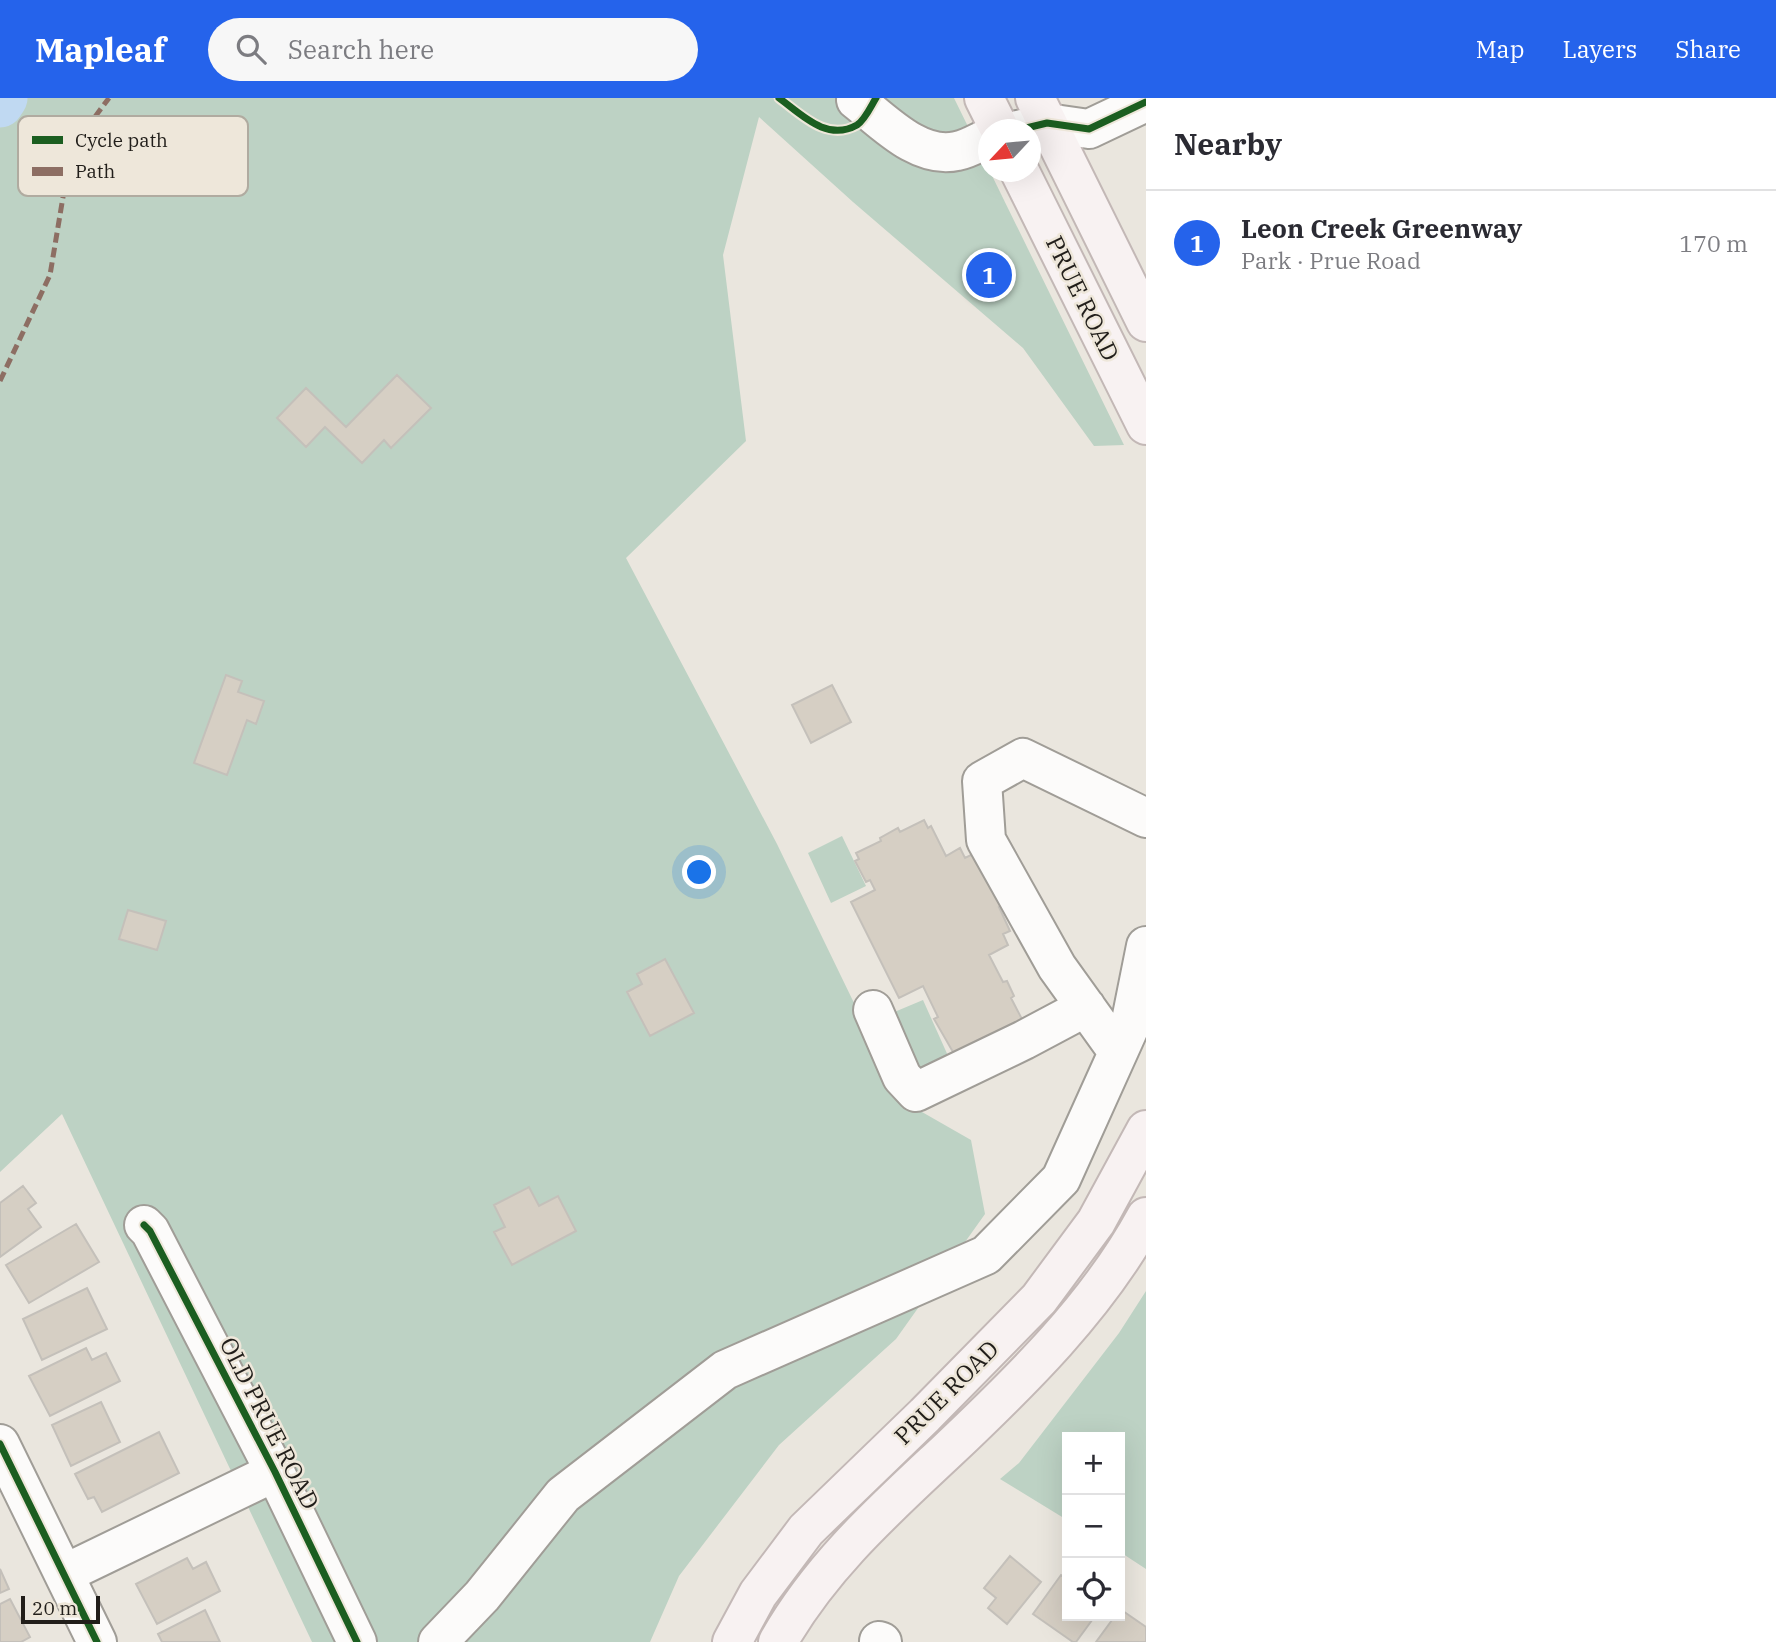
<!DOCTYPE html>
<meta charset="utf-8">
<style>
:root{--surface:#fff;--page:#f7f7f7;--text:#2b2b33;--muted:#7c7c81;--line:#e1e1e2;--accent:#2563eb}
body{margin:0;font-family:"IBM Plex Serif",serif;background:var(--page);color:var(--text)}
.controls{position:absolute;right:21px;bottom:21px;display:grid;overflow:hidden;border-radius:0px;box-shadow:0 7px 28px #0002}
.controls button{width:63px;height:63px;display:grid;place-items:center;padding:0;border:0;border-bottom:2px solid var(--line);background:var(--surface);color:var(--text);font:35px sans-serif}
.compass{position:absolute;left:978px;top:21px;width:63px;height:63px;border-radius:50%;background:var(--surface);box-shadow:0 7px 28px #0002;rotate:244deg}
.scale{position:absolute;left:21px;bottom:18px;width:79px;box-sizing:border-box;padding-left:7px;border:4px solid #211e1a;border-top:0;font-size:19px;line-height:24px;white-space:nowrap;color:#211e1a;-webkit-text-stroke:5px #eee7da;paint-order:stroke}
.you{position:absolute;left:700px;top:775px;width:24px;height:24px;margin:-18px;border:5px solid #fff;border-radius:50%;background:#1a73e8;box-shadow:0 0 0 10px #1a73e833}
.badge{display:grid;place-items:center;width:46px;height:46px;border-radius:50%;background:var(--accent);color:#fff;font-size:23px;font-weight:700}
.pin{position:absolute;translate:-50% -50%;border:4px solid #fff;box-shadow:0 2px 7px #0006}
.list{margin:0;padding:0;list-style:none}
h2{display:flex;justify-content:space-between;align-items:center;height:91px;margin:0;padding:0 28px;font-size:30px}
h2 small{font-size:23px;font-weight:400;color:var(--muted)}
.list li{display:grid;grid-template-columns:46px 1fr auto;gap:21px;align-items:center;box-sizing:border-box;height:105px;padding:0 28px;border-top:2px solid var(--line)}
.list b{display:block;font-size:26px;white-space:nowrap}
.list p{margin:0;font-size:23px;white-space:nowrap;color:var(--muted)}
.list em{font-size:23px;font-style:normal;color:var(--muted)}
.icon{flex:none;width:38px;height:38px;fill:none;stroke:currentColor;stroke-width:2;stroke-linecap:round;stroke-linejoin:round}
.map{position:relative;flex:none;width:1146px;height:1544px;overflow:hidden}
header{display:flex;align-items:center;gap:42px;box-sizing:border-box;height:98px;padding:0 35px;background:var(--accent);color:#fff}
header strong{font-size:33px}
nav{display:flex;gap:38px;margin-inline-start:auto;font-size:24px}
.search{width:490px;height:63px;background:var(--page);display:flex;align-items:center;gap:18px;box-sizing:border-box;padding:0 24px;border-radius:38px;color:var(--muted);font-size:26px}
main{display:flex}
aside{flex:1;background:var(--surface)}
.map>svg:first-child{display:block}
.green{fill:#bdd2c4;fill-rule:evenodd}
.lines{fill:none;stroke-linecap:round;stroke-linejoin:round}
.river{stroke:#c0d9f2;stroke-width:47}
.building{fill:#d6cfc4;stroke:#c4c0ba;stroke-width:2}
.minor-casing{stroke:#a09d97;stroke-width:42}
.major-casing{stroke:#c3b8b6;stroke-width:42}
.minor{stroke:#fcfbfa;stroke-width:38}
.major{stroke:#f8f2f2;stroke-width:38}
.quiet{stroke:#8d6e63;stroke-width:5;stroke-dasharray:10 5;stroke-linecap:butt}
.cycleway-casing{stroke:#eee7da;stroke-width:11}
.cycleway{stroke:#1b5e20;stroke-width:7}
.labels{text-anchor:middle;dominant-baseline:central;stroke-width:5;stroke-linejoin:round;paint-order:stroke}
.street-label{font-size:24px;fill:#211e1a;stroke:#eee7da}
.key{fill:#eee7da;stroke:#b0aba0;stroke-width:2}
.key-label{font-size:19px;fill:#211e1a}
</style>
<header>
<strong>Mapleaf</strong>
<div class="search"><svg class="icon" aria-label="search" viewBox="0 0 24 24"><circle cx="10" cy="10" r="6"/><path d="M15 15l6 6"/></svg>Search here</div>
<nav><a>Map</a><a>Layers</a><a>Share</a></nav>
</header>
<main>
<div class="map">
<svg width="1146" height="1544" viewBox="0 0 1146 1544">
<rect width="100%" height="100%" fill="#eae6de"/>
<path class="green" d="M0 0H954L1124 347 1094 348 1023 250 853 104 759 19 723 157 746 343 626 460 777 746 901 1002 971 1042 985 1116 896 1241 779 1347 679 1478 650 1544H312L62 1016 0 1074ZM397 277 431 310 392 350 384 342 325 329 306 349 277 320 306 290 346 329ZM226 578 238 594 263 603 256 625 247 622 227 677 194 664ZM128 812 166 823 157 852 120 841ZM665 861 693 915 650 937 627 895 642 886 637 876ZM528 1089 539 1108 558 1098 576 1133 512 1167 494 1135 505 1129 494 1107Z
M842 738 866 788 831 805 808 755Z
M923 902 949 960 918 973 892 915Z
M1146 1193V1471L1120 1454V1339H1067V1422L1000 1381 1019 1365 1119 1235Z"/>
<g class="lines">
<path class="river" d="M0 6 4 0"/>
</g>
<path class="building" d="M397 277 431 310 391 350 384 342 362 365 325 329 306 349 277 320 306 290 346 329Z
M226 577 242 583 238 594 264 603 256 626 247 622 227 677 194 665Z
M832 587 851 624 811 645 792 607Z
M924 722 928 730 931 728 946 758 960 750 965 760 973 756 1002 808 999 809 1010 833 1003 836 1008 847 989 857 1003 884 1007 883 1014 898 1011 900 1025 927 957 961 934 921 938 919 923 888 899 900 851 804 875 792 870 782 866 784 855 763 859 761 856 755 881 743 880 740 898 730 900 734Z
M128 812 166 823 157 852 119 841Z
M665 861 694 915 650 938 627 894 642 886 637 876Z
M23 1088 36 1105 28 1111 41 1129 0 1159V1105Z
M529 1089 539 1108 558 1098 576 1133 512 1167 494 1134 505 1129 494 1107Z
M76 1126 99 1164 29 1205 6 1167Z
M87 1190 107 1231 42 1262 23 1221Z
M86 1250 92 1262 106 1255 120 1283 50 1318 29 1278Z
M101 1304 120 1344 71 1368 52 1327Z
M159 1334 179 1375 102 1414 94 1399 88 1401 75 1376Z
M1010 1458 1041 1484 1007 1526 988 1510 996 1500 984 1490Z
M187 1460 193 1471 206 1464 220 1493 157 1526 136 1486Z
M0 1471 9 1491 0 1495Z
M1061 1477 1067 1481V1518H1095L1076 1544H1073L1033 1516Z
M10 1501 30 1539 21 1544H0V1506Z
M1120 1511 1146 1529V1544H1096L1115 1518H1120Z
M205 1512 220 1544H162L158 1536Z"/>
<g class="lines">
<g class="minor-casing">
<path id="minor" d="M856 2C883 23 919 62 957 53 968 51 979 44 988 40
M1018 32 1047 25 1089 31 1146 4
M873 912 902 979 916 994 1024 942 1086 909
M1118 954 1057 869 986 742 982 683 1023 660 1146 720
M144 1127 150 1133 275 1374 357 1544
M0 1346 97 1544
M64 1476 275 1374
M879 1543 882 1544
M438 1544 482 1498 563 1397 725 1272 986 1157 1061 1081 1130 928 1146 848"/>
</g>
<g class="major-casing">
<path id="major" d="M984 0 1000 32
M1035 0 1146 224
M1020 74 1146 327
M732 1544 758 1496 806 1432 925 1317 1039 1201 1096 1124 1146 1032
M778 1544C821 1468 884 1412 947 1353 1021 1283 1097 1209 1146 1119"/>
</g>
<use href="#minor" class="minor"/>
<use href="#major" class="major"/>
<path class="quiet" d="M0 283 50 177 71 51 109 0"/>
<g class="cycleway-casing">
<path id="cycleway" d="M779 0C802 17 827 44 857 27 865 22 871 8 876 0
M1018 32 1047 25 1089 31 1146 4
M144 1127 150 1133 275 1374 357 1544
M0 1346 97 1544"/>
</g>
<use href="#cycleway" class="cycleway"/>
</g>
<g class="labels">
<g class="street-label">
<text transform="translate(1083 200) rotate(64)">PRUE ROAD</text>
<text transform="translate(946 1294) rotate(-45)">PRUE ROAD</text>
<text transform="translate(270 1325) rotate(63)">OLD PRUE ROAD</text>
</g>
</g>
<rect x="18" y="18" width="230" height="80" rx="10" class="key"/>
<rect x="32" y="38" width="31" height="8" fill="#1b5e20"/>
<rect x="32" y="69" width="31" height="9" fill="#8d6e63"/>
<g class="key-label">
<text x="75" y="49">Cycle path</text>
<text x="75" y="80">Path</text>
</g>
</svg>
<div class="controls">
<button>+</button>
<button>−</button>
<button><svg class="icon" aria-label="locate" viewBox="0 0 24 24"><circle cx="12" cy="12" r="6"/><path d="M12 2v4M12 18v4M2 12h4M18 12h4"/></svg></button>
</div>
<svg class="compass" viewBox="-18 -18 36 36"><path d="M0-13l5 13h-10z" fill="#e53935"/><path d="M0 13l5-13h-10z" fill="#7c7c81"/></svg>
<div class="scale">20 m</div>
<div class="you"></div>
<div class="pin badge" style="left:989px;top:177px">1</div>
</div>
<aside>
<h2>Nearby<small></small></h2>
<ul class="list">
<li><span class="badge">1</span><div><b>Leon Creek Greenway</b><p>Park · Prue Road</p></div><em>170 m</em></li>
</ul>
</aside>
</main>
